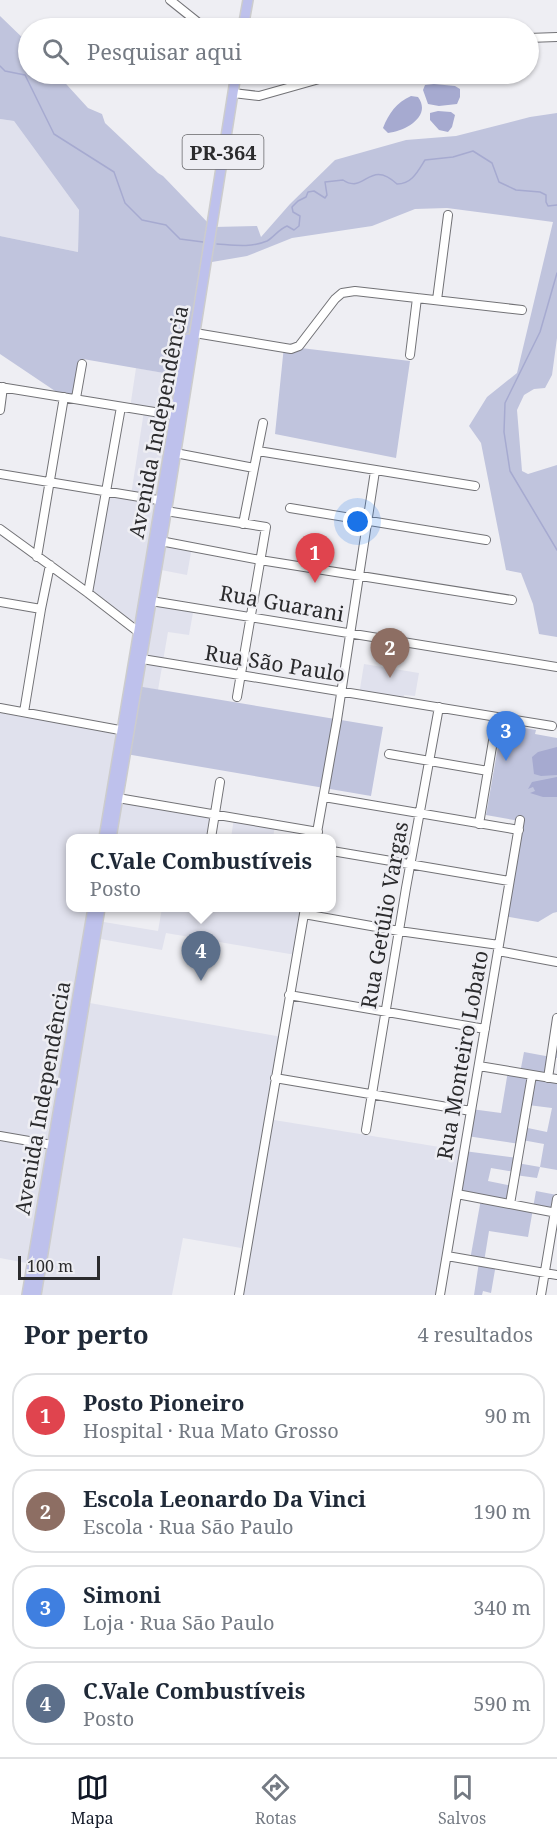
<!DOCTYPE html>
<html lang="pt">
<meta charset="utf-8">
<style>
:root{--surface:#fff;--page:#f2f2f3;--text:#1f2937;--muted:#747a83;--line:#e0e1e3;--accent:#111827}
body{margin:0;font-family:"Noto Serif",serif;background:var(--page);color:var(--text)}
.scale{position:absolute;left:18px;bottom:15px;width:82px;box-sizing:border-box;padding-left:6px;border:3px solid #2b2b2d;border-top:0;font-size:16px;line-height:21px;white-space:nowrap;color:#2b2b2d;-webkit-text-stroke:4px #eeeef3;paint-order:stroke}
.you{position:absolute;left:358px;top:522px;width:21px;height:21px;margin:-15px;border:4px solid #fff;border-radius:50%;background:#1a73e8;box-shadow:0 0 0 9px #1a73e833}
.badge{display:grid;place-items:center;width:39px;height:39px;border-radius:50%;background:var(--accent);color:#fff;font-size:20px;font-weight:700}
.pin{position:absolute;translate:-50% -50px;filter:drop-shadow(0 2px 3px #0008)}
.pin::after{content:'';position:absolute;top:32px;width:21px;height:18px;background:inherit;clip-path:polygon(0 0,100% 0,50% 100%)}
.popup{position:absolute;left:66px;top:834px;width:270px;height:78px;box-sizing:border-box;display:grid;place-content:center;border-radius:12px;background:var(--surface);filter:drop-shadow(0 2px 4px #0005);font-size:20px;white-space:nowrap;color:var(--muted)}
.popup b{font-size:22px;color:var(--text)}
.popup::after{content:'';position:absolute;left:50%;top:100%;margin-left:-12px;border:12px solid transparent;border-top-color:var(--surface)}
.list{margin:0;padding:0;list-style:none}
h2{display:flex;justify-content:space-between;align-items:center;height:78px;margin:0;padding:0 24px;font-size:26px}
h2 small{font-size:20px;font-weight:400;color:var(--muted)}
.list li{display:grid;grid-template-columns:39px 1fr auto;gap:18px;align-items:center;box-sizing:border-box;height:84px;margin:0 12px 12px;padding:0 12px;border:2px solid var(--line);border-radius:24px}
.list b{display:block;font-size:22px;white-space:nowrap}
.list p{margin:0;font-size:20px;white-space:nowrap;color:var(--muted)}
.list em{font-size:20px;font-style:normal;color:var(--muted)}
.icon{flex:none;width:33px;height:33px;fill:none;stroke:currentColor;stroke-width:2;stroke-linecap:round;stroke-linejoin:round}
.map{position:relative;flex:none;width:557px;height:1295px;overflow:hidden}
.search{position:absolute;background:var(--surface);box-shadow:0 2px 4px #0004;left:18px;right:18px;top:18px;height:66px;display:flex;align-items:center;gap:15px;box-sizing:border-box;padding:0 21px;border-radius:33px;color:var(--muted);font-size:22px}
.sheet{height:462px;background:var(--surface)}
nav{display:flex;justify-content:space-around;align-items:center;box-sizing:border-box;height:84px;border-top:2px solid var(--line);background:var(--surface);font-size:16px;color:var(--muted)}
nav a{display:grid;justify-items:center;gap:3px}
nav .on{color:var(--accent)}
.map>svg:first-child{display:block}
.built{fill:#e0e1ed}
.green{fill:#c0c4dd;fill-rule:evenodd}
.water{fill:#a6aad0}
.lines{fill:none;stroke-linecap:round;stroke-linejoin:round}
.stream{stroke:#a6aad0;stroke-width:1.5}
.minor-casing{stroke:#727276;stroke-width:10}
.major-casing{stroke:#cccccd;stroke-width:12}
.minor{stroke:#fff;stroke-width:8}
.major{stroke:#bec1ec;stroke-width:9}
.labels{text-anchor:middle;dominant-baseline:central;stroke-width:5;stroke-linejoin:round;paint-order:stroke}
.shield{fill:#eeeef3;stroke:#666668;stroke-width:1.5}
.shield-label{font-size:20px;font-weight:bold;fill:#2b2b2d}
.street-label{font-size:21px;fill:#2b2b2d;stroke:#eeeef3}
</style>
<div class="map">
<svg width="557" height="1295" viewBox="0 0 557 1295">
<rect width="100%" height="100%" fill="#eeeef3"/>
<path class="built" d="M0 119 14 121 79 210 78 252 0 236Z
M136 368 181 376 139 632 88 593 108 491 131 495 144 411 130 408Z
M161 541 192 547 187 575 156 569Z
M151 601 194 607 189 635 168 632 158 690 137 686Z
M364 664 419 673 415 696 404 695 403 701 359 695Z
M0 708 122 730 105 838H70V908H93L32 1264 0 1258Z
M118 798 215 814 211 838H111Z
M234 818 275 825 273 838H231Z
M162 908H305L296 955 166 933 162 950 95 938 98 921 158 931Z
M84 1002 282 1037 268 1119 464 1151 440 1295H239L247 1249 183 1238 172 1295H36Z"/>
<path class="green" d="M0 16 28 43V74H57L88 108 102 114 105 123 158 173 163 176 211 226 199 299 190 328 181 376 83 359 76 398 64 397 0 354V236L78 252 79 210 14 121 0 119Z
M557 113V338L552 375 545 388 534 389 524 395 517 410 522 471 528 474 557 465V637L539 634 533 604 521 573 506 570 481 443 469 426 487 397 517 373 553 222 447 208 415 209 372 226 292 238 247 256 212 262 211 243 214 227 257 226 261 237 290 204 335 160 406 140 456 136 530 117Z
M284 346 410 361 396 458 275 434Z
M137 686 383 727 371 796 126 754Z
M502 724 536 730 535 734 557 738V912L553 913 538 922 503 916 520 821 486 815Z
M553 1043 557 1044V1058L551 1057 548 1077 557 1079V1170L540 1167 537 1178 515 1175V1172L491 1168 488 1181 513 1186 510 1204 533 1208 536 1191 557 1195V1228H552L555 1212 533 1209 528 1237 489 1231 484 1262 496 1264 491 1293 483 1291 482 1295H474L479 1262 470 1260 481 1199 457 1194 464 1151 518 1158 517 1163 540 1167 544 1144 522 1140 520 1144 467 1136 471 1109 501 1113 508 1071 520 1073 524 1052 551 1057ZM528 1105 552 1108 547 1132 523 1127Z"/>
<path class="water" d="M434 84 455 86 460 89V97L457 104 439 106 428 104 423 90 425 85Z
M411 96 418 97C432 116 406 131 388 133L383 128C389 113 396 103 411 96Z
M438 111 451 112 455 115 452 127 448 132 439 130 430 120V113Z
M557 747V775L541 776 534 774 532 757 538 752Z
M557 777V797H543L530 793 535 791 533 787 528 789 532 782Z"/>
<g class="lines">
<path class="stream" d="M0 66 5 71 25 75 54 134 114 172 125 203 142 220 166 225 180 239 203 242
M217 244C233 245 251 248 267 241 274 237 279 229 287 226L294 230 299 226 300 216 293 212 292 207 298 201 306 197 308 192 314 191 325 198 327 195 325 182 343 180C365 195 369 158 397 184 412 184 418 171 425 160L453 157 473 151 492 163 499 182 516 190 540 192 546 195V202L548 206 557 205
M557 273 540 332 505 403 504 432 510 471 557 550"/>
<g class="minor-casing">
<path id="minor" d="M170 0 205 28
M528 38 557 37
M233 93 259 96 337 74
M437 300 448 215
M195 333 291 349 299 346 335 299 342 293 355 291 522 310
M410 355 417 298
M0 387 179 416
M76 398 82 364
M0 410 3 387
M258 451 475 486
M170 452 254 468
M0 474 164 501
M290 508 486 540
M166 511 266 527 237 697
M243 524 263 423
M0 529 88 593 141 634
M155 540 260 560 512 600
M37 557 64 397
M88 593 121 407
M145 600 557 667
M0 602 41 609
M136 658 552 726
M0 708 125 731
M24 712 41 609 50 565
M389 754 488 771
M112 797 318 832
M324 797 519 830
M479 824 497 717
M211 838 220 782
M316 838 337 720 375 471
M332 851 509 881
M304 914 399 931 499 945
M498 951 557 962
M289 995 485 1029
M479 1066 557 1079
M275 1078 471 1111
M548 1078 557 1018
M366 1130 406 888 439 707
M0 1136 58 1146
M457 1194 557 1213
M510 1204 532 1075
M447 1256 557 1275
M239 1295 305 908
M440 1295 520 820
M541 1295 557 1199"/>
</g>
<g class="major-casing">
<path id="major" d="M243 28 248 0
M104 838 188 339
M111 838 168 501 236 74
M27 1295 93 908
M36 1295 100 908"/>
</g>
<use href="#minor" class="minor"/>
<use href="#major" class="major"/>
</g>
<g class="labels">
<rect class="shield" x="182.5" y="135" width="81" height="34" rx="4.5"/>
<g class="shield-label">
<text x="223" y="152">PR-364</text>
</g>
<g class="street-label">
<text transform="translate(158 422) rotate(-79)">Avenida Independência</text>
<text transform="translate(282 603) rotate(10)">Rua Guarani</text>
<text transform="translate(275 663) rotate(9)">Rua São Paulo</text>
<text transform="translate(384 915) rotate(-80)">Rua Getúlio Vargas</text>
<text transform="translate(462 1055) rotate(-80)">Rua Monteiro Lobato</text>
<text transform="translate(42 1098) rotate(-80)">Avenida Independência</text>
</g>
</g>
</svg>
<div class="scale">100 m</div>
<div class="you"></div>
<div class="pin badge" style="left:315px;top:583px;background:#e0444e">1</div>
<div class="pin badge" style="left:390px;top:678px;background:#8d6e63">2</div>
<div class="pin badge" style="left:506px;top:761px;background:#3f7fe0">3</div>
<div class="pin badge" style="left:201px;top:981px;background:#5c6f8a">4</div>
<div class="popup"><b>C.Vale Combustíveis</b>Posto</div>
<div class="search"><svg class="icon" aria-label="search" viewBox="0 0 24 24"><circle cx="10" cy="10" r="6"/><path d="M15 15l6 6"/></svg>Pesquisar aqui</div>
</div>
<section class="sheet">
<h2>Por perto<small>4 resultados</small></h2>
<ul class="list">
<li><span class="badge" style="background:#e0444e">1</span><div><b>Posto Pioneiro</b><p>Hospital · Rua Mato Grosso</p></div><em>90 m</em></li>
<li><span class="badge" style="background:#8d6e63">2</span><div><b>Escola Leonardo Da Vinci</b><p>Escola · Rua São Paulo</p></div><em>190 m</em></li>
<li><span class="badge" style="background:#3f7fe0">3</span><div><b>Simoni</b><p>Loja · Rua São Paulo</p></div><em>340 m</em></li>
<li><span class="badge" style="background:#5c6f8a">4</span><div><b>C.Vale Combustíveis</b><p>Posto</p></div><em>590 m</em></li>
</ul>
</section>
<nav>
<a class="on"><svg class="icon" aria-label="map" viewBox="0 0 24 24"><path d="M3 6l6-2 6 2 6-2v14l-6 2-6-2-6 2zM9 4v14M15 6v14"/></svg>Mapa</a>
<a><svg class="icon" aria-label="directions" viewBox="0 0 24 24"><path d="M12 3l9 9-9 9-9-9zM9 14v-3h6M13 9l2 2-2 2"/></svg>Rotas</a>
<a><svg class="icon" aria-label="saved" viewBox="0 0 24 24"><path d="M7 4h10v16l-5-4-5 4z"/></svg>Salvos</a>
</nav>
